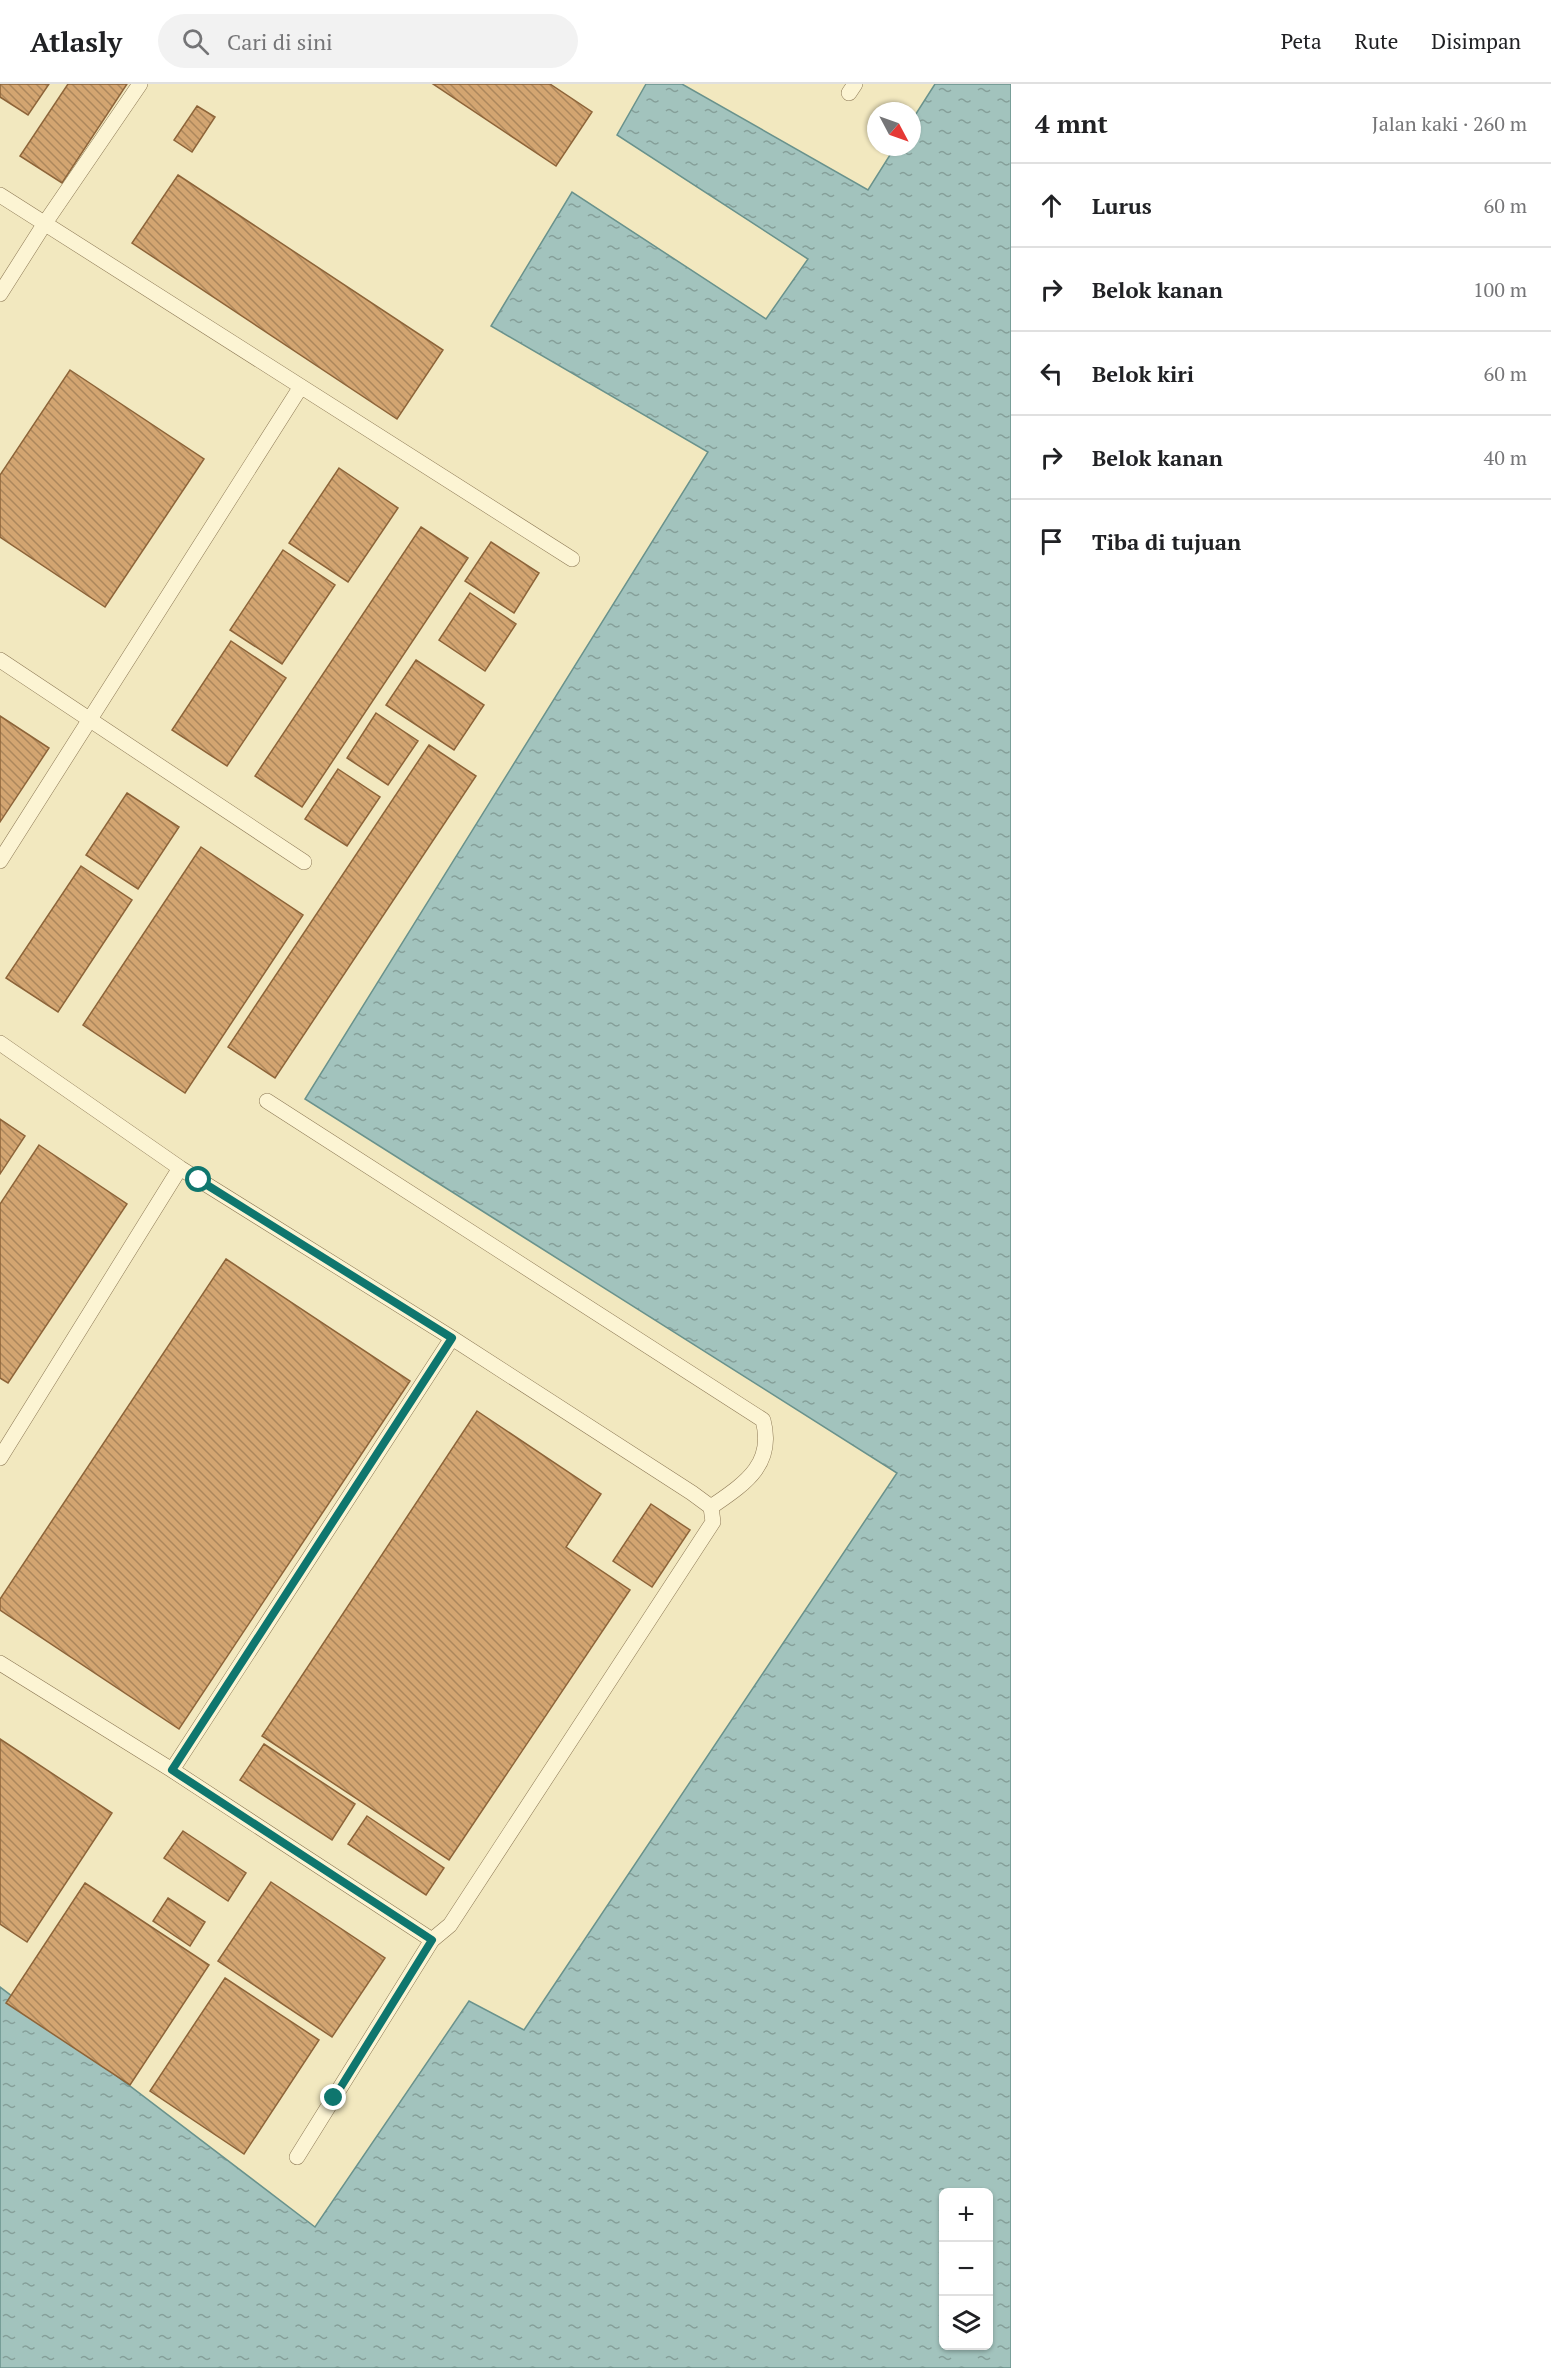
<!DOCTYPE html>
<html lang="id">
<meta charset="utf-8">
<style>
:root{--surface:#fff;--page:#f2f2f2;--text:#202124;--muted:#757577;--line:#e0e0e0}
body{margin:0;font-family:"PT Serif",serif;background:var(--page);color:var(--text)}
.controls{position:absolute;right:18px;bottom:18px;display:grid;overflow:hidden;border-radius:9px;box-shadow:0 2px 4px #0004}
.controls button{width:54px;height:54px;display:grid;place-items:center;padding:0;border:0;border-bottom:2px solid var(--line);background:var(--surface);color:var(--text);font:30px sans-serif}
.compass{position:absolute;left:867px;top:18px;width:54px;height:54px;border-radius:50%;background:var(--surface);box-shadow:0 2px 4px #0004;rotate:131deg}
.stop{position:absolute;width:18px;height:18px;margin:-14px;border:4px solid #0f766e;border-radius:50%;background:#fff}
.stop.end{background:#0f766e;border-color:#fff;box-shadow:0 2px 6px #0008}
.list{margin:0;padding:0;list-style:none}
h2{display:flex;justify-content:space-between;align-items:center;height:78px;margin:0;padding:0 24px;font-size:26px}
h2 small{font-size:20px;font-weight:400;color:var(--muted)}
.list li{display:grid;grid-template-columns:39px 1fr auto;gap:18px;align-items:center;box-sizing:border-box;height:84px;padding:0 24px;border-top:2px solid var(--line)}
.list b{display:block;font-size:22px;white-space:nowrap}
.list em{font-size:20px;font-style:normal;color:var(--muted)}
.icon{flex:none;width:33px;height:33px;fill:none;stroke:currentColor;stroke-width:2;stroke-linecap:round;stroke-linejoin:round}
.map{position:relative;flex:none;width:1011px;height:2284px;overflow:hidden}
header{display:flex;align-items:center;gap:36px;box-sizing:border-box;height:84px;padding:0 30px;background:var(--surface);border-bottom:2px solid var(--line)}
header strong{font-size:28px}
nav{display:flex;gap:33px;margin-inline-start:auto;font-size:21px}
.search{width:420px;height:54px;background:var(--page);display:flex;align-items:center;gap:15px;box-sizing:border-box;padding:0 21px;border-radius:33px;color:var(--muted);font-size:22px}
main{display:flex}
aside{flex:1;background:var(--surface)}
.map>svg:first-child{display:block}
.water{fill:url(#water-ripples);stroke:#69928c;stroke-width:1.5;fill-rule:evenodd}
.building{fill:url(#building-back-hatch);stroke:#8d6439;stroke-width:1.5}
.lines{fill:none;stroke-linecap:round;stroke-linejoin:round}
.lane-casing{stroke:#8c7855;stroke-width:16}
.lane{stroke:#fcf4d3;stroke-width:15}
.route{stroke:#0f766e;stroke-width:8}
</style>
<header>
<strong>Atlasly</strong>
<div class="search"><svg class="icon" aria-label="search" viewBox="0 0 24 24"><circle cx="10" cy="10" r="6"/><path d="M15 15l6 6"/></svg>Cari di sini</div>
<nav><a>Peta</a><a>Rute</a><a>Disimpan</a></nav>
</header>
<main>
<div class="map">
<svg width="1011" height="2284" viewBox="0 0 1011 2284">
<defs>
<pattern id="water-ripples" width="26" height="14" patternUnits="userSpaceOnUse" patternTransform="scale(1.5)"><rect width="26" height="14" fill="#a2c3bd"/><path d="M2 4q2-2 4 0t4 0M15 11q2-2 4 0t4 0" fill="none" stroke="#859f99"/></pattern>
<pattern id="building-back-hatch" width="6" height="6" patternUnits="userSpaceOnUse" patternTransform="scale(1.5)"><rect width="6" height="6" fill="#d3a571"/><path d="M-1 5l2 2M0 0l6 6M5-1l2 2" fill="none" stroke="#ac875c"/></pattern>
</defs>
<rect width="100%" height="100%" fill="#f2e8bf"/>
<path class="water" d="M646 0H682L868 106 895 63H912V36L935 0H1011V2284H0V1903L315 2143 469 1917 524 1946 897 1389 305 1015 708 368 491 242 572 108 766 235 808 175 617 51ZM944 2108H988V2262H944Z"/>
<path class="building" d="M0 0H49L28 31 0 13Z
M68 0H127L62 99 20 72Z
M433 0H550L592 28 556 82Z
M197 22 215 33 192 68 174 56Z
M178 91 443 266 397 335 132 159Z
M70 286 204 375 105 523 0 453V391Z
M339 384 398 424 348 498 289 459Z
M421 443 468 474 302 723 255 692Z
M491 458 539 489 514 529 465 497Z
M283 466 335 501 282 580 230 546Z
M470 509 516 540 485 587 439 556Z
M231 557 286 594 227 682 172 646Z
M416 576 484 621 454 666 386 621Z
M376 629 418 657 388 701 347 674Z
M0 632 49 664 0 738Z
M429 661 476 692 275 994 228 963Z
M338 685 380 713 347 762 305 735Z
M127 709 179 743 138 805 86 771Z
M201 763 303 831 185 1009 83 941Z
M81 782 132 816 58 928 6 894Z
M0 1035 25 1052 0 1090Z
M39 1061 127 1120 8 1299 0 1294V1120Z
M226 1175 410 1297 179 1645 0 1526V1515Z
M477 1327 601 1410 566 1463 630 1506 449 1776 262 1652Z
M651 1420 690 1446 652 1503 613 1477Z
M0 1655 112 1729 27 1858 0 1840Z
M264 1660 355 1720 332 1756 240 1696Z
M367 1732 444 1784 426 1811 348 1760Z
M183 1747 246 1789 228 1817 164 1774Z
M271 1798 385 1874 332 1953 218 1877Z
M85 1799 209 1881 130 2001 6 1919Z
M168 1814 205 1838 190 1862 153 1837Z
M225 1894 319 1956 244 2070 150 2007Z"/>
<g class="lines">
<g class="lane-casing">
<path id="lane" d="M849 9 855 0
M0 111 572 475
M0 210 45 139 140 0
M0 576 304 778
M0 777 300 304
M0 959 180 1084 452 1254 692 1409 711 1423 713 1438 450 1841 432 1856 172 1686 0 1579
M267 1017 763 1336C775 1381 744 1400 711 1423
M0 1374 180 1084
M172 1686 452 1254
M297 2073 432 1856"/>
</g>
<use href="#lane" class="lane"/>
</g>
<g class="lines">
<path class="route" d="M199 1096 452 1254 172 1686 432 1856 334 2014"/>
</g>
</svg>
<div class="controls">
<button>+</button>
<button>−</button>
<button><svg class="icon" aria-label="layers" viewBox="0 0 24 24"><path d="M12 4l9 5-9 5-9-5zM3 14l9 5 9-5"/></svg></button>
</div>
<svg class="compass" viewBox="-18 -18 36 36"><path d="M0-13l5 13h-10z" fill="#e53935"/><path d="M0 13l5-13h-10z" fill="#757577"/></svg>
<div class="stop" style="left:199px;top:1096px"></div>
<div class="stop end" style="left:334px;top:2014px"></div>
</div>
<aside>
<h2>4 mnt<small>Jalan kaki · 260 m</small></h2>
<ul class="list">
<li><svg class="icon" aria-label="ahead" viewBox="0 0 24 24"><path d="M12 20V5M6 11l6-6 6 6"/></svg><div><b>Lurus</b></div><em>60 m</em></li>
<li><svg class="icon" aria-label="right" viewBox="0 0 24 24"><path d="M7 20v-9h11M14 6l5 5-5 5"/></svg><div><b>Belok kanan</b></div><em>100 m</em></li>
<li><svg class="icon" aria-label="left" viewBox="0 0 24 24"><path d="M17 20v-9H6M10 6l-5 5 5 5"/></svg><div><b>Belok kiri</b></div><em>60 m</em></li>
<li><svg class="icon" aria-label="right" viewBox="0 0 24 24"><path d="M7 20v-9h11M14 6l5 5-5 5"/></svg><div><b>Belok kanan</b></div><em>40 m</em></li>
<li><svg class="icon" aria-label="arrive" viewBox="0 0 24 24"><path d="M6 21V4h12l-3 4 3 4H6"/></svg><div><b>Tiba di tujuan</b></div></li>
</ul>
</aside>
</main>
